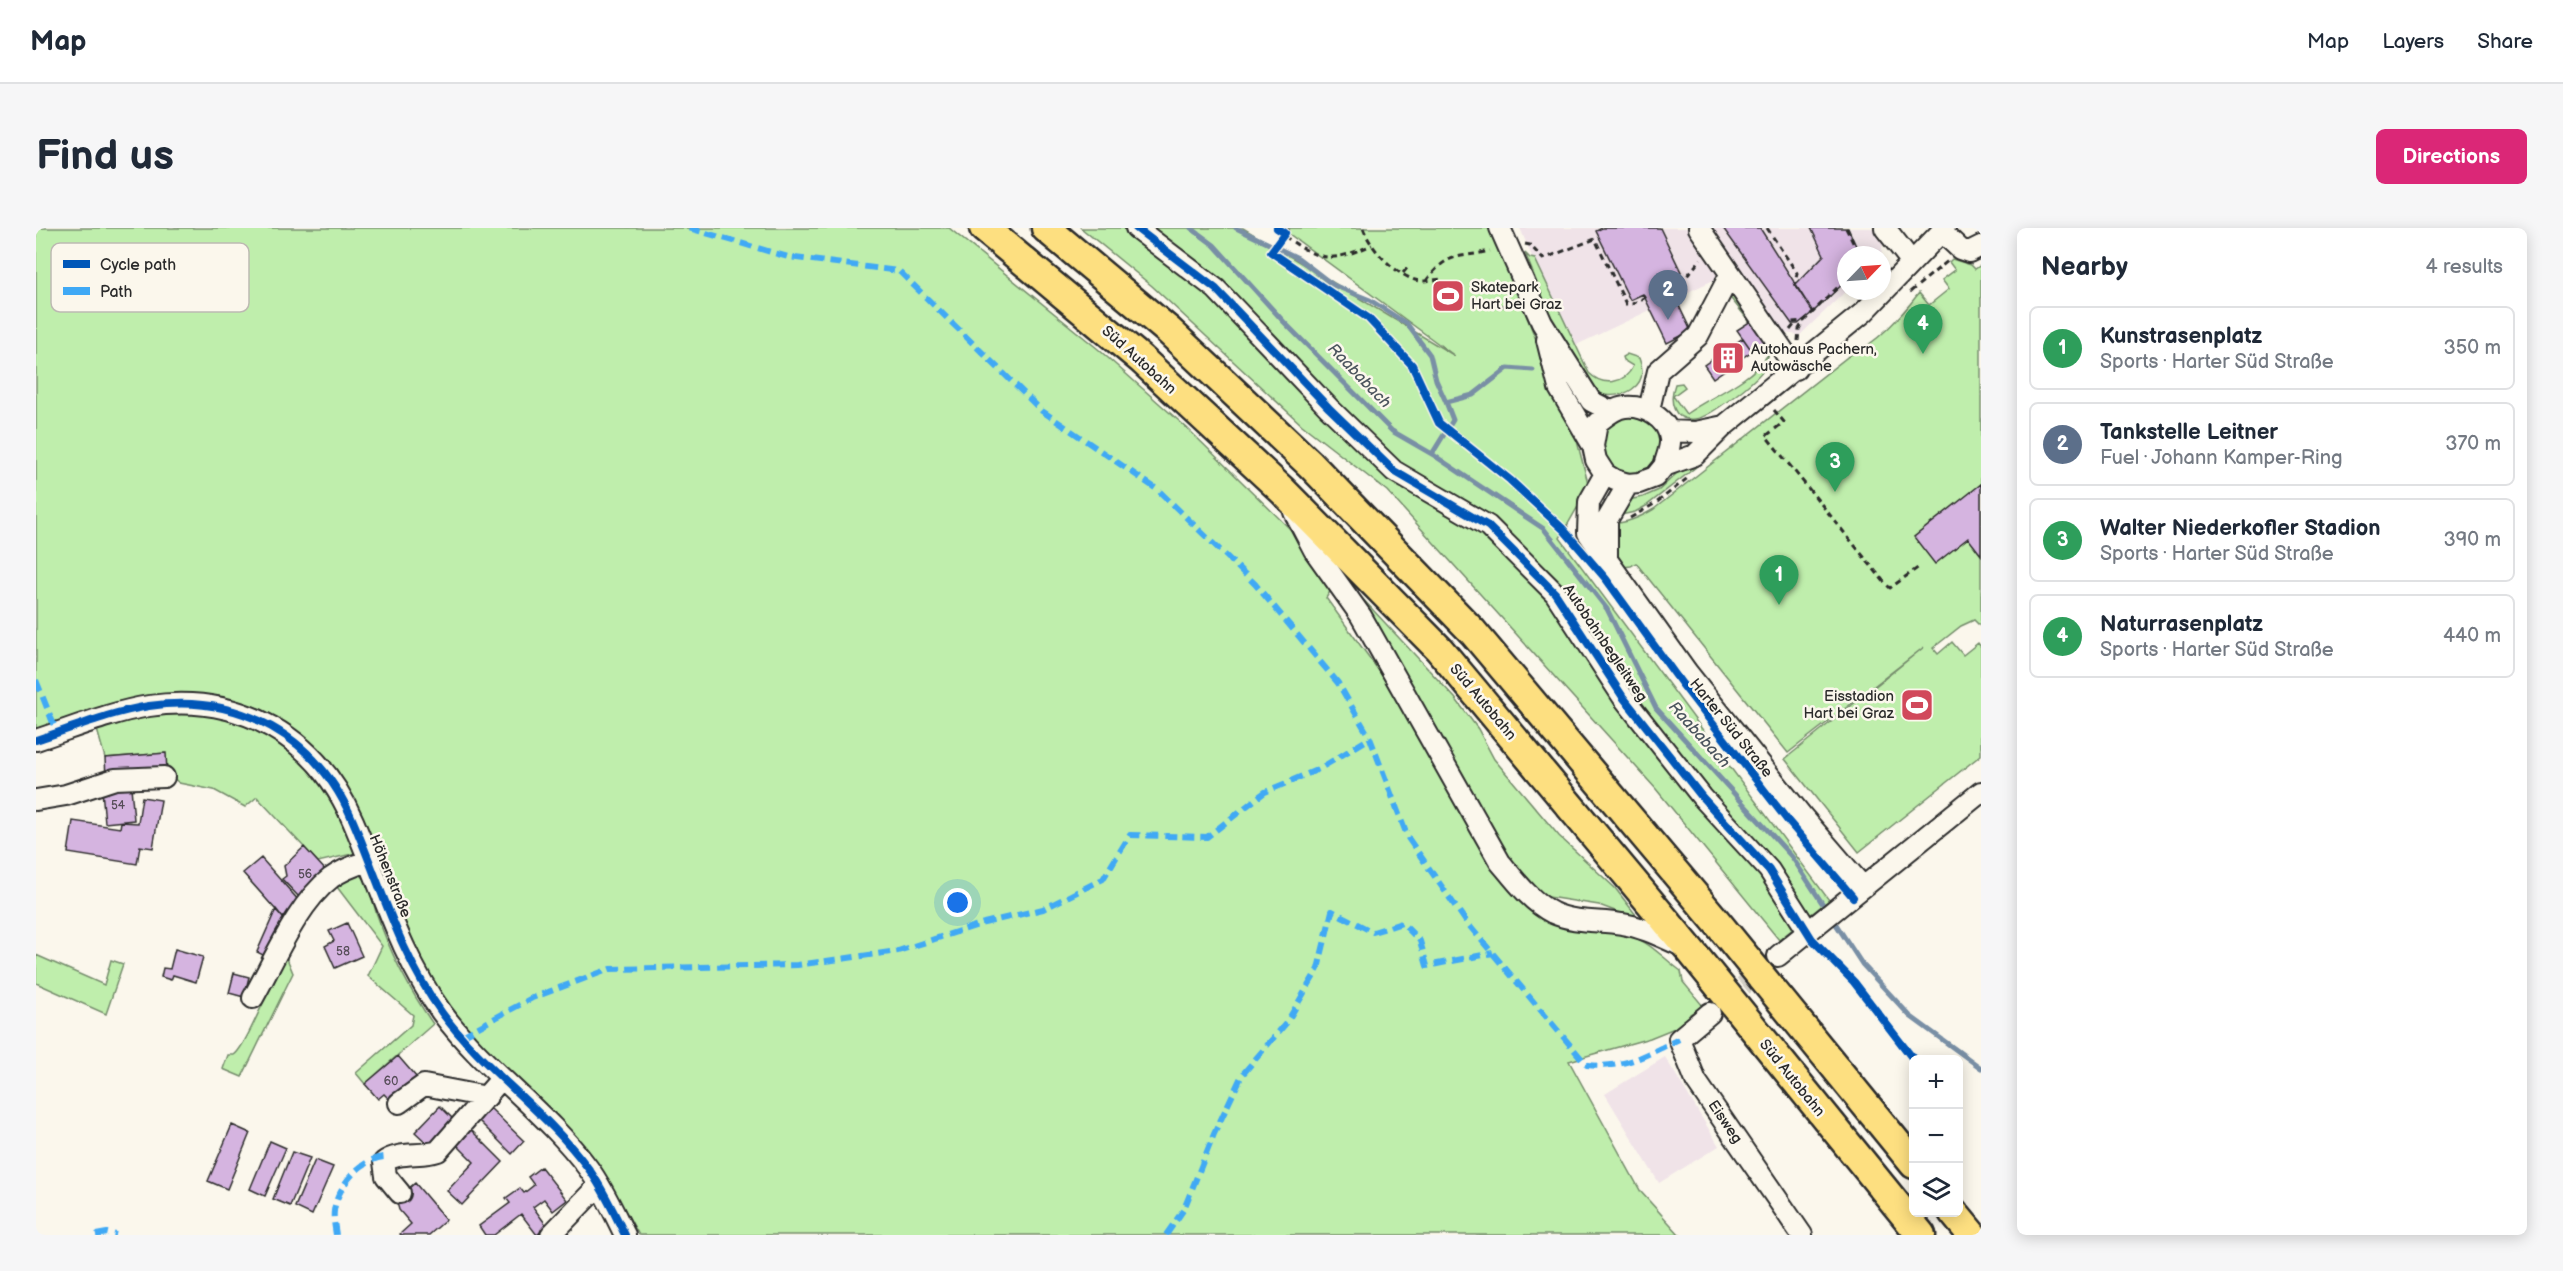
<!DOCTYPE html>
<meta charset="utf-8">
<style>
:root{--surface:#fff;--page:#f6f6f7;--text:#1f2937;--muted:#747a83;--line:#e0e1e3;--accent:#db2777}
body{margin:0;font-family:"Balsamiq Sans",sans-serif;background:var(--page);color:var(--text)}
.controls{position:absolute;right:18px;bottom:18px;display:grid;overflow:hidden;border-radius:9px;box-shadow:0 3px 15px #0003}
.controls button{width:54px;height:54px;display:grid;place-items:center;padding:0;border:0;border-bottom:2px solid var(--line);background:var(--surface);color:var(--text);font:30px sans-serif}
.compass{position:absolute;left:1801px;top:18px;width:54px;height:54px;border-radius:50%;background:var(--surface);box-shadow:0 3px 15px #0003;rotate:65deg}
.you{position:absolute;left:922px;top:675px;width:21px;height:21px;margin:-15px;border:4px solid #fff;border-radius:50%;background:#1a73e8;box-shadow:0 0 0 9px #1a73e833}
.badge{display:grid;place-items:center;width:39px;height:39px;border-radius:50%;background:var(--accent);color:#fff;font-size:20px;font-weight:700}
.pin{position:absolute;translate:-50% -50px;filter:drop-shadow(0 2px 3px #0008)}
.pin::after{content:'';position:absolute;top:32px;width:21px;height:18px;background:inherit;clip-path:polygon(0 0,100% 0,50% 100%)}
.list{margin:0;padding:0;list-style:none}
h2{display:flex;justify-content:space-between;align-items:center;height:78px;margin:0;padding:0 24px;font-size:26px}
h2 small{font-size:20px;font-weight:400;color:var(--muted)}
.list li{display:grid;grid-template-columns:39px 1fr auto;gap:18px;align-items:center;box-sizing:border-box;height:84px;margin:0 12px 12px;padding:0 12px;border:2px solid var(--line);border-radius:9px}
.list b{display:block;font-size:22px;white-space:nowrap}
.list p{margin:0;font-size:20px;white-space:nowrap;color:var(--muted)}
.list em{font-size:20px;font-style:normal;color:var(--muted)}
.icon{flex:none;width:33px;height:33px;fill:none;stroke:currentColor;stroke-width:2;stroke-linecap:round;stroke-linejoin:round}
.map{position:relative;flex:none;width:1945px;height:1007px;overflow:hidden;border-radius:9px}
header{display:flex;align-items:center;gap:36px;box-sizing:border-box;height:84px;padding:0 30px;background:var(--surface);border-bottom:2px solid var(--line)}
header strong{font-size:28px}
nav{display:flex;gap:33px;margin-inline-start:auto;font-size:21px}
.intro{display:flex;align-items:center;justify-content:space-between;box-sizing:border-box;height:144px;padding:0 36px}
h1{margin:0;font-size:42px}
.button{padding:15px 27px;border-radius:9px;background:var(--accent);color:#fff;font-size:21px;font-weight:700}
main{display:flex;gap:36px;padding:0 36px}
aside{flex:1;background:var(--surface);border-radius:9px;box-shadow:0 3px 15px #0003}
.map>svg:first-child{display:block}
.built{fill:#f0e3e8}
.green{fill:#bfeeac;stroke:#758c6c;stroke-width:1.5}
.lines{fill:none;stroke-linecap:round;stroke-linejoin:round}
.stream{stroke:#798fa5;stroke-width:5}
.building{fill:#d5b4e0;stroke:#2b2b2b;stroke-width:1.5}
.minor-tunnel{stroke:#d1cec5;stroke-width:20;stroke-dasharray:20 10;stroke-linecap:butt}
.minor-casing{stroke:#2b2b2b;stroke-width:24}
.highway-casing{stroke:#2b2b2b;stroke-width:33}
.path{stroke:#2b2b2b;stroke-width:3;stroke-dasharray:6 4.5;stroke-linecap:butt}
.minor{stroke:#fbf7ec;stroke-width:20}
.highway{stroke:#fddf80;stroke-width:28}
.quiet{stroke:#3fa9f5;stroke-width:6;stroke-dasharray:12 6;stroke-linecap:butt}
.cycleway-casing{stroke:#fbf7ec;stroke-width:11}
.cycleway{stroke:#0057b8;stroke-width:8}
.labels{text-anchor:middle;dominant-baseline:central;stroke-width:5;stroke-linejoin:round;paint-order:stroke}
.number-label{font-size:12px;fill:#564d58}
.poi-label{font-size:15px;fill:#2b2b2b;stroke:#fbf7ec;text-anchor:start}
.street-label{font-size:15px;fill:#2b2b2b;stroke:#fbf7ec}
.water-label{font-size:16px;font-style:italic;fill:#4c555e;stroke:#fbf7ec}
.key{fill:#fbf7ec;stroke:#bdbab2;stroke-width:1.5}
.key-label{font-size:16px;fill:#2b2b2b}
</style>
<header>
<strong>Map</strong>
<nav><a>Map</a><a>Layers</a><a>Share</a></nav>
</header>
<div class="intro"><h1>Find us</h1><a class="button">Directions</a></div>
<main>
<div class="map">
<svg width="1945" height="1007" viewBox="0 0 1945 1007">
<rect width="100%" height="100%" fill="#fbf7ec"/>
<filter id="ink" filterUnits="userSpaceOnUse"><feTurbulence type="fractalNoise" baseFrequency=".0167" numOctaves="2"/><feDisplacementMap in="SourceGraphic" scale="12" xChannelSelector="R" yChannelSelector="G"/><feConvolveMatrix kernelMatrix="1 2 1 2 8 2 1 2 1" color-interpolation-filters="sRGB"/></filter>
<g filter="url(#ink)">
<path class="built" d="M1484 0H1652L1686 48 1534 120Z
M1673 0H1840L1847 15 1845 27H1810V63L1764 107 1747 105Z
M1629 829 1683 918 1623 955 1569 866Z"/>
<path class="green" d="M0 0H913L1062 121 1151 200 1303 349 1290 370 1351 454 1507 687 1585 707C1610 708 1625 729 1645 743L1647 754 1667 778 1654 786 1656 793 1614 810 1533 833 1605 964 1644 1007H603L584 974 557 939 410 786 263 506C227 478 185 466 140 467L0 503Z
M1045 0H1207L1419 128 1245 0H1455L1541 213 1553 259 1524 310 1793 672 1743 712 1620 561 1351 263 1266 197 1116 58Z
M1489 25 1494 30 1499 31 1553 145C1567 159 1589 156 1597 138L1587 132 1586 129 1591 126 1603 130C1615 160 1586 172 1561 166L1527 120Z
M1916 31 1935 37 1939 41 1945 37V399L1938 392 1925 398 1897 420 1902 426 1916 414 1927 427 1942 415 1945 419V527L1823 624 1749 531 1888 419 1752 525 1600 335 1595 338 1587 339 1578 327 1573 296C1591 295 1603 290 1618 281L1814 127C1841 116 1865 88 1883 65L1893 77 1913 61 1906 52 1919 42 1913 34Z
M1695 62 1735 120 1733 121C1732 128 1732 133 1729 139 1722 152 1673 190 1659 191 1636 194 1633 172 1639 156L1646 155 1649 159 1637 168 1650 186C1671 170 1714 154 1731 128L1727 115 1729 113 1692 67Z
M1591 185 1612 190 1624 207 1626 217 1619 236 1602 247 1583 246 1567 233 1566 202Z
M1660 239 1610 278 1599 284 1575 289 1592 272 1607 269 1623 262 1642 244Z
M1309 356 1324 368 1419 470 1442 501 1458 531 1523 608 1579 660 1600 687 1595 689 1563 677 1506 668 1478 644Z
M141 480C164 485 192 487 214 496 270 519 298 572 320 625L282 634 221 569 209 579 178 562 143 555 131 544 129 525 69 530 60 498Z
M323 646C334 652 336 672 340 684 354 725 372 760 397 796L329 856 320 845 375 797 377 787 332 748 346 718 298 655Z
M0 727 68 757 75 732 87 736 70 786 0 755Z
M250 728 257 745 206 849 187 841 192 827H198C211 818 237 748 250 728Z"/>
<g class="lines">
<path class="stream" d="M1155 0 1178 17 1248 94 1356 203 1396 226 1508 301 1571 381 1620 480 1756 629 1826 736 1874 788 1945 840
M1200 0 1262 30 1297 57 1334 72 1371 96 1394 127 1400 152 1410 174
M1396 226 1417 192 1410 174 1437 167 1472 140 1497 142"/>
</g>
<path class="building" d="M1566 0H1624L1645 44 1630 51 1655 103 1631 115 1607 66 1594 72 1560 3Z
M1687 0H1724L1777 84 1762 96H1756Z
M1775 0H1812L1824 27H1810V53L1777 84 1759 57 1788 27Z
M1715 93 1729 113 1716 123 1701 102Z
M1707 110 1716 123 1677 150 1668 137Z
M1945 256V327L1932 310 1899 336 1878 309Z
M130 525 131 544 70 549 69 530Z
M95 559 98 592 69 595 66 562Z
M106 569 125 572 117 620 104 618 101 636 32 625 37 593 84 600 85 594 102 595Z
M268 619 291 644 263 669 246 651 250 648 248 638Z
M225 630 264 674 247 690 207 645Z
M257 680 235 731 221 724 240 681 247 690Z
M311 695 326 728 299 740 289 718 298 713 293 703Z
M139 721 167 729 160 754 137 747 135 752 125 749 127 740 134 741Z
M198 745 213 749 208 769 193 765Z
M362 828 381 850 354 872 348 866 342 871 329 856Z
M404 878 419 893 395 919 379 904Z
M454 880 488 913 476 926 442 892Z
M196 897 214 905 191 961 172 953Z
M432 899 467 934 426 977 411 963 438 934 418 914Z
M234 913 250 920 229 968 214 961Z
M256 924 274 930 254 978 237 971Z
M279 932 297 939 276 987 259 979Z
M505 939 531 972 517 983 508 971 497 979 511 998 501 1007 485 986 458 1007H449L443 998 474 975 470 970 484 960 488 965 498 957 492 949Z
M379 955 410 992 393 1007H365L364 1006 375 996 363 982 360 971Z"/>
<g class="lines">
<path class="minor-tunnel" d="M1684 777 1731 738"/>
<g class="minor-casing">
<path id="minor" d="M1100 0 1180 61 1293 180 1358 243 1452 298 1519 365 1587 469 1666 569 1733 642 1772 703
M1464 0 1506 95 1555 173 1576 184
M1663 0 1760 141
M1849 0 1875 33
M1905 3 1924 21 1933 24 1945 18
M1511 112 1523 160 1557 218
M1613 182 1622 143 1662 108 1694 47
M1632 203 1659 204 1688 198
M1628 238C1630 230 1635 220 1634 211 1632 190 1608 177 1589 179 1578 180 1569 189 1561 195L1557 218 1560 232 1569 246 1579 252 1592 256 1603 255 1619 249 1628 238 1659 227 1688 198 1828 84 1909 0
M1569 246 1553 274 1552 305 1651 444 1766 588 1827 659
M1258 284 1278 322 1325 388 1464 634C1479 652 1495 674 1517 685 1539 695 1563 692 1586 696 1607 699 1626 709 1646 718
M1571 331V292L1592 256
M0 512C37 500 75 484 113 478 203 465 281 508 317 593 345 658 364 727 406 785 448 842 510 883 552 940 567 960 578 985 589 1007
M0 572 30 567 79 551 128 549
M1742 728 1945 564
M217 770C238 733 261 676 295 650 306 642 319 637 332 633
M1674 785 1643 811 1660 853 1766 1007
M363 875 388 857 451 869
M364 965 350 948 348 934C362 923 385 929 402 923L466 850
M515 1007 563 957"/>
</g>
<g class="highway-casing">
<path id="highway" d="M948 0 1105 131 1247 263 1403 421 1654 722 1885 1007
M1010 0 1133 103 1274 236 1437 404 1680 693 1878 936
M1917 984 1936 1007"/>
</g>
<path class="path" d="M1327 0C1335 21 1355 42 1376 51 1385 55 1396 52 1405 51
M1731 0 1761 45 1759 57
M1810 0 1823 27
M1249 5 1254 0
M1248 8C1286 34 1293 35 1336 17
M1489 16 1494 17 1507 31 1559 11 1590 76H1596L1651 48 1665 31
M1367 45 1372 39
M1390 53C1413 23 1420 31 1454 23
M1874 64 1913 32
M1466 78 1479 76
M1754 102 1758 97 1756 94 1768 93 1810 51
M1762 113 1763 101 1767 94
M1738 182 1748 194 1730 208 1849 355 1854 360 1883 339
M1594 290 1620 275 1653 249
M1527 301 1535 295"/>
<use href="#minor" class="minor"/>
<use href="#highway" class="highway"/>
<path class="quiet" d="M653 0 752 29 863 43 1006 183 1122 262 1219 356 1302 455 1334 510 1372 610 1431 695 1551 837C1589 841 1610 827 1643 811
M0 452 21 505
M426 808 496 770 574 741 761 737 862 723 948 695 1007 681 1067 651 1094 607 1171 609 1229 564 1283 541 1334 510
M60 1007 71 1005 80 1007
M300 1007C299 999 297 991 298 983 301 958 327 927 353 929
M1130 1007 1148 981 1178 906 1206 847 1251 794 1282 741 1296 683 1337 704 1366 695 1384 713 1391 738 1457 725"/>
<g class="cycleway-casing">
<path id="cycleway" d="M1100 0 1180 61 1293 180 1358 243 1452 298 1519 365 1587 469 1666 569 1733 642 1776 711 1818 754 1878 832
M1241 0 1249 5 1235 24 1332 90 1376 137 1403 195 1474 252 1527 301 1570 351 1646 456 1752 593 1817 669
M0 512C37 500 75 484 113 478 203 465 281 508 317 593 345 658 364 727 406 785 448 842 510 883 552 940 567 960 578 985 589 1007"/>
</g>
<use href="#cycleway" class="cycleway"/>
</g>
</g>
<defs>
<g id="stadium-square" transform="scale(1.725)"><rect x="-9" y="-9" width="18" height="18" rx="4" fill="#d1495b" stroke="#fbf7ec"/><path d="M0-5a6.5 5 0 1 0 0 10a6.5 5 0 1 0 0-10ZM-3.5-1.8h7v3.6h-7Z" fill="#fff"/></g>
<g id="building-square" transform="scale(1.725)"><rect x="-9" y="-9" width="18" height="18" rx="4" fill="#d1495b" stroke="#fbf7ec"/><path d="M-4-6H4V6H1V3H-1V6H-4ZM-2.5-4.3h1.7v1.8h-1.7ZM.8-4.3h1.7v1.8H.8ZM-2.5-1h1.7V.8h-1.7ZM.8-1h1.7V.8H.8Z" fill="#fff"/></g>
</defs>
<g fill-rule="evenodd">
<use href="#stadium-square" x="1412" y="68"/>
<use href="#building-square" x="1692" y="130"/>
<use href="#stadium-square" x="1881" y="477"/>
</g>
<g class="labels">
<g class="number-label">
<text x="82" y="577">54</text>
<text x="269" y="646">56</text>
<text x="307" y="723">58</text>
<text x="355" y="853">60</text>
</g>
<g class="poi-label">
<text x="1435" y="59">Skatepark<tspan x="1435" dy="17">Hart bei Graz</tspan></text>
<text x="1715" y="121">Autohaus Pachern,<tspan x="1715" dy="17">Autowäsche</tspan></text>
<text x="1858" y="468" text-anchor="end">Eisstadion<tspan x="1858" dy="17">Hart bei Graz</tspan></text>
</g>
<g class="street-label">
<text transform="translate(1103 132) rotate(42)">Süd Autobahn</text>
<text transform="translate(1569 415) rotate(56)">Autobahnbegleitweg</text>
<text transform="translate(1447 474) rotate(50)">Süd Autobahn</text>
<text transform="translate(1695 500) rotate(51)">Harter Süd Straße</text>
<text transform="translate(354 648) rotate(68)">Höhenstraße</text>
<text transform="translate(1756 850) rotate(51)">Süd Autobahn</text>
<text transform="translate(1689 894) rotate(56)">Eisweg</text>
</g>
<g class="water-label">
<text transform="translate(1323 148) rotate(46)">Raababach</text>
<text transform="translate(1663 507) rotate(48)">Raababach</text>
</g>
</g>
<rect x="15" y="15" width="198" height="69" rx="9" class="key"/>
<rect x="27" y="32" width="27" height="8" fill="#0057b8"/>
<rect x="27" y="59" width="27" height="8" fill="#3fa9f5"/>
<g class="key-label">
<text x="64" y="42">Cycle path</text>
<text x="64" y="69">Path</text>
</g>
</svg>
<div class="controls">
<button>+</button>
<button>−</button>
<button><svg class="icon" aria-label="layers" viewBox="0 0 24 24"><path d="M12 4l9 5-9 5-9-5zM3 14l9 5 9-5"/></svg></button>
</div>
<svg class="compass" viewBox="-18 -18 36 36"><path d="M0-13l5 13h-10z" fill="#e53935"/><path d="M0 13l5-13h-10z" fill="#747a83"/></svg>
<div class="you"></div>
<div class="pin badge" style="left:1743px;top:377px;background:#2e9e5b">1</div>
<div class="pin badge" style="left:1632px;top:92px;background:#5c6f8a">2</div>
<div class="pin badge" style="left:1799px;top:264px;background:#2e9e5b">3</div>
<div class="pin badge" style="left:1887px;top:126px;background:#2e9e5b">4</div>
</div>
<aside>
<h2>Nearby<small>4 results</small></h2>
<ul class="list">
<li><span class="badge" style="background:#2e9e5b">1</span><div><b>Kunstrasenplatz</b><p>Sports · Harter Süd Straße</p></div><em>350 m</em></li>
<li><span class="badge" style="background:#5c6f8a">2</span><div><b>Tankstelle Leitner</b><p>Fuel · Johann Kamper-Ring</p></div><em>370 m</em></li>
<li><span class="badge" style="background:#2e9e5b">3</span><div><b>Walter Niederkofler Stadion</b><p>Sports · Harter Süd Straße</p></div><em>390 m</em></li>
<li><span class="badge" style="background:#2e9e5b">4</span><div><b>Naturrasenplatz</b><p>Sports · Harter Süd Straße</p></div><em>440 m</em></li>
</ul>
</aside>
</main>
